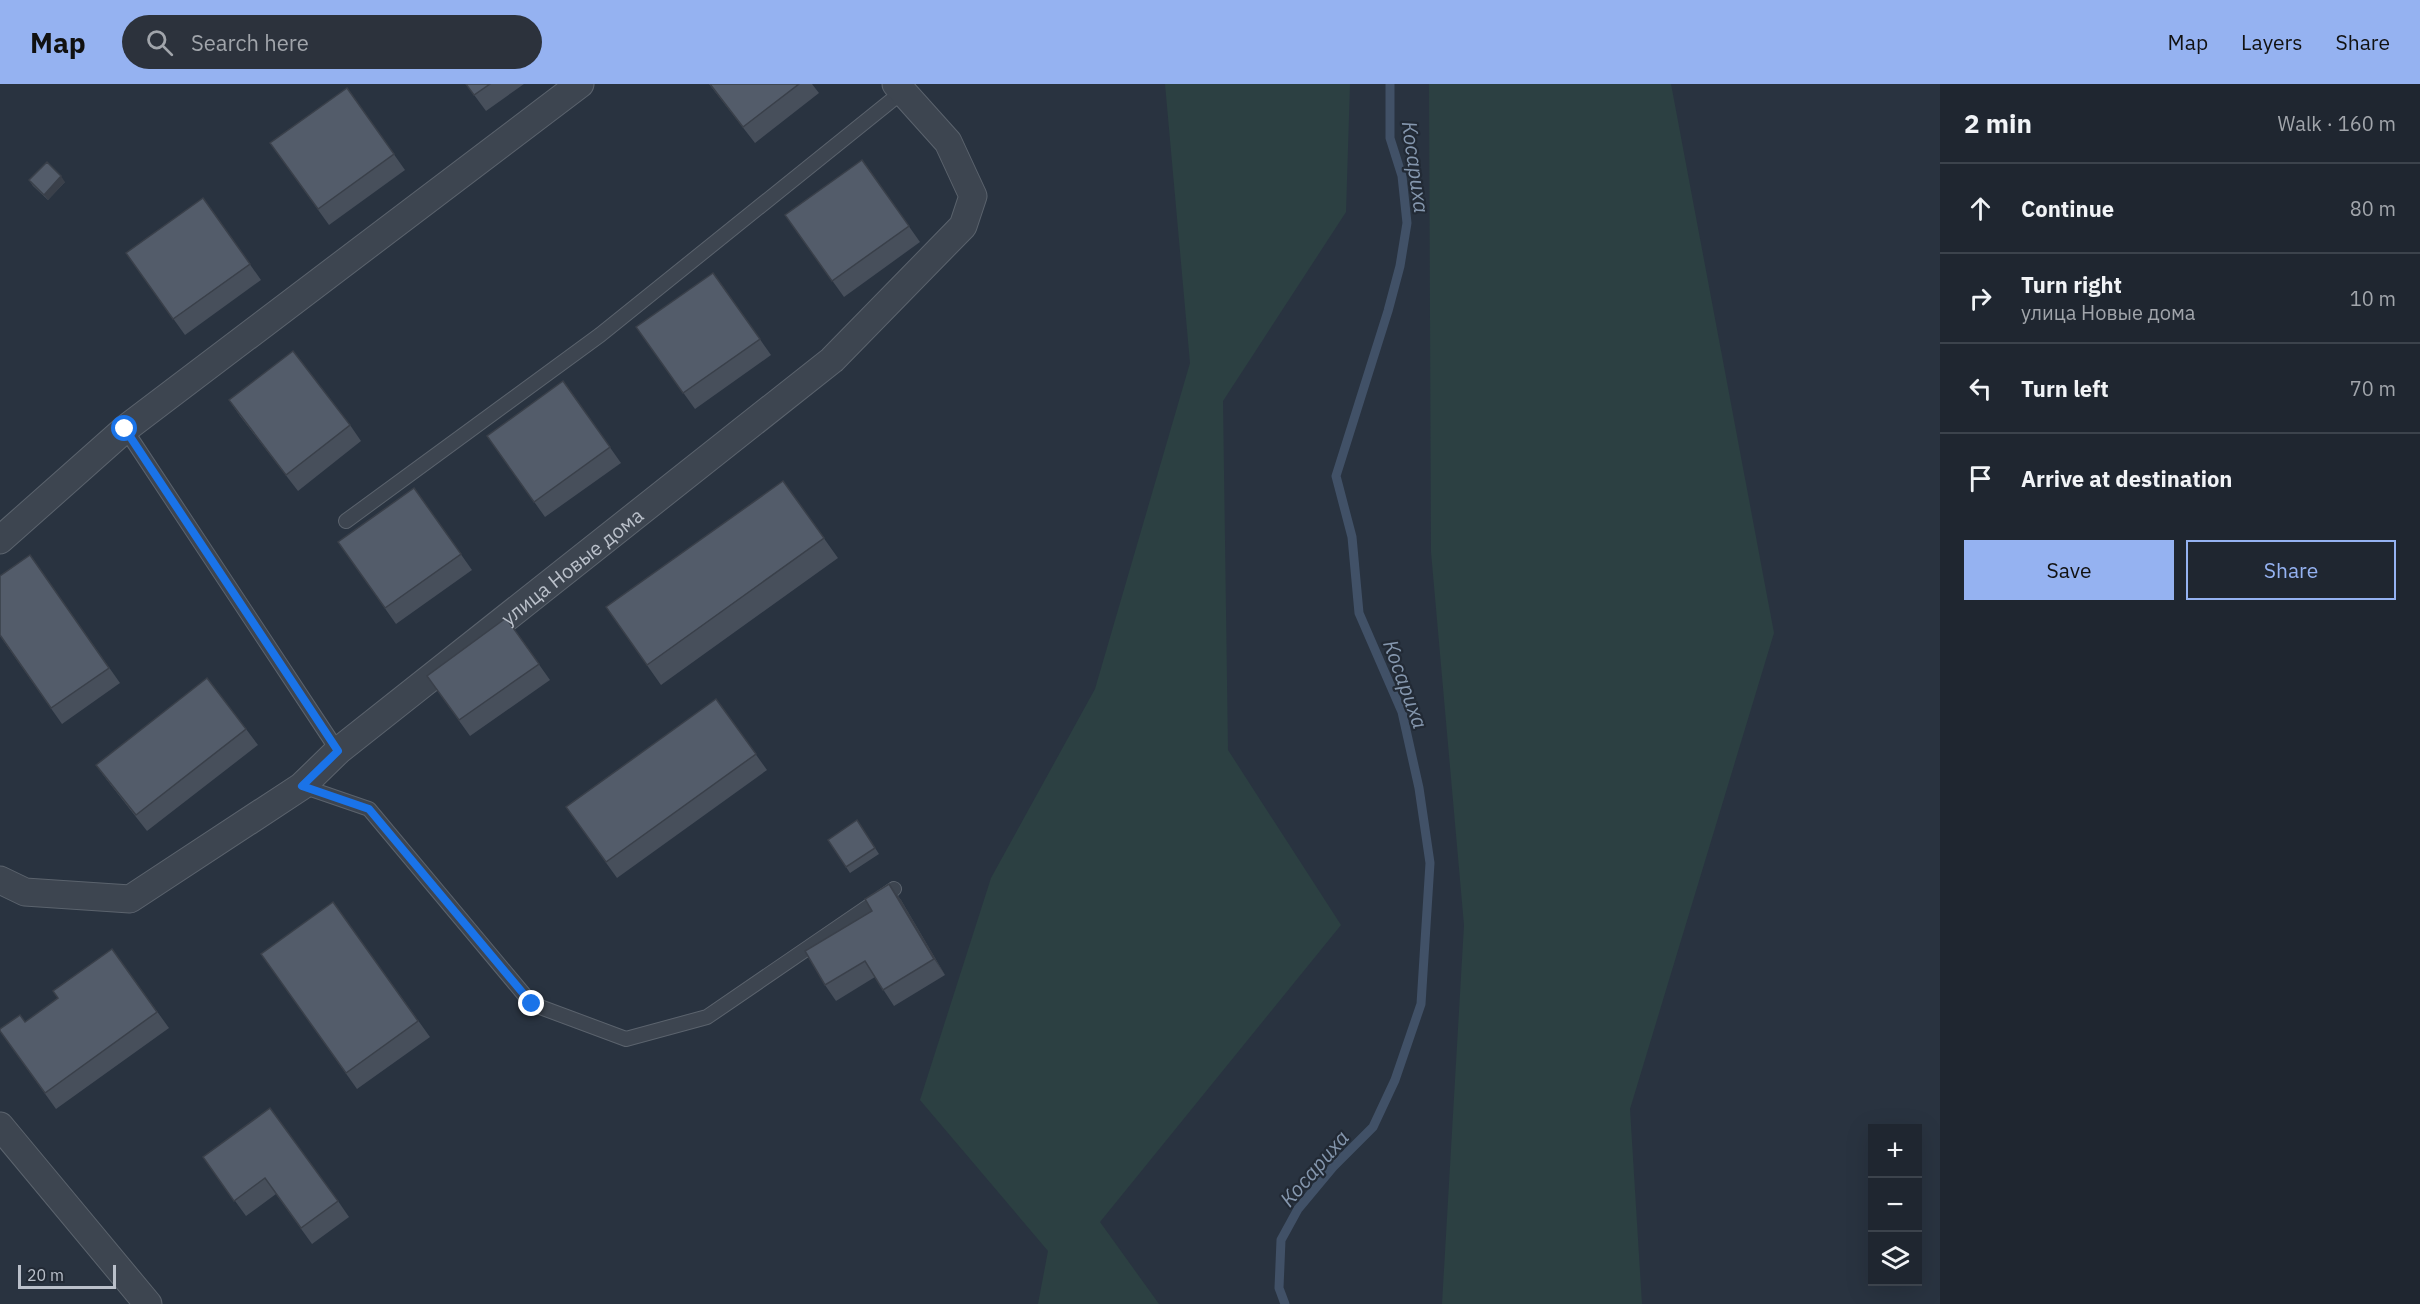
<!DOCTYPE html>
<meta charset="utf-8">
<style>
:root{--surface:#1f2630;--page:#2c323c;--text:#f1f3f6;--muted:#a1a5ab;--line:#3c434c;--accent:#95b2f1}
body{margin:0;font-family:"IBM Plex Sans",sans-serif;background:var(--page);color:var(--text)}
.controls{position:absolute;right:18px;bottom:18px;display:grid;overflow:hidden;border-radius:0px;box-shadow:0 6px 24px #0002}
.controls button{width:54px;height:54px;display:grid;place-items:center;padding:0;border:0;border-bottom:2px solid var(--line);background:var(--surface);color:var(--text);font:30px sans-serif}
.scale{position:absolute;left:18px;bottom:15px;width:98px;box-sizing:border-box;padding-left:6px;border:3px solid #bac0ca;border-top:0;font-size:16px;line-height:21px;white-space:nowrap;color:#bac0ca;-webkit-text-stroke:4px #222a35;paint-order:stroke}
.stop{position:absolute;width:18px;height:18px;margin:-14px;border:4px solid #1a73e8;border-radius:50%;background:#fff}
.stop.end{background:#1a73e8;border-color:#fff;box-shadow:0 2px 6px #0008}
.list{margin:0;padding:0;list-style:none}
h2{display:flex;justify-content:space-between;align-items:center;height:78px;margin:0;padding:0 24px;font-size:26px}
h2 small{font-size:20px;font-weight:400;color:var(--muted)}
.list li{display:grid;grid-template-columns:39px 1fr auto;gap:18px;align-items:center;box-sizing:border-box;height:90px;padding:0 24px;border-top:2px solid var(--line)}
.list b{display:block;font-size:22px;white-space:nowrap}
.list p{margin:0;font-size:20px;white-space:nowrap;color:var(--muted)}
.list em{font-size:20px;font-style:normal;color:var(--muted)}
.actions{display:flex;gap:12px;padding:18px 24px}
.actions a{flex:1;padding:14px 0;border:2px solid var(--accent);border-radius:0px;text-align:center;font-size:21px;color:var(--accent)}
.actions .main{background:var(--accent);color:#111}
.icon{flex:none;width:33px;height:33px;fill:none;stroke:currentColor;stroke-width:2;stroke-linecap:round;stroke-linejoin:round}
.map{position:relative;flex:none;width:1940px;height:1220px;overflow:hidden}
header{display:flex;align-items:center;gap:36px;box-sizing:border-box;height:84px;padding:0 30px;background:var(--accent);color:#111}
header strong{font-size:28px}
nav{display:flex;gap:33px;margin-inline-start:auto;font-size:21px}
.search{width:420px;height:54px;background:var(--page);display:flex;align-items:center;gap:15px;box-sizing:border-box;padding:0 21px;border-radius:33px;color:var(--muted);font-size:22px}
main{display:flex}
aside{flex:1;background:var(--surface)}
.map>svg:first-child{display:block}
.green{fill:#2c4042}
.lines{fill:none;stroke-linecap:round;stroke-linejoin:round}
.stream{stroke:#415167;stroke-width:9}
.service-casing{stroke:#5b636d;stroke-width:16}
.minor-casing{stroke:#5b636d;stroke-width:29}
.service{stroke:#3d4550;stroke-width:14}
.minor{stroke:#3d4550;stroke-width:27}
.wall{fill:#474f5b}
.shaded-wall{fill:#3a404a}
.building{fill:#535c6a;stroke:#3a404a;stroke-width:1.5}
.route{stroke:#1a73e8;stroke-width:8}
.labels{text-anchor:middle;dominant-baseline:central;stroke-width:4.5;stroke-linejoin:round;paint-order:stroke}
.street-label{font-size:20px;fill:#bac0ca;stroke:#222a35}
.water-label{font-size:21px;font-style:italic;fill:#8597ae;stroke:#222a35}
</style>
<header>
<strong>Map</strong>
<div class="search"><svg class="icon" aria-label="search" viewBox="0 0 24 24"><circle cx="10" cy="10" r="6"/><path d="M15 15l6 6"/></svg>Search here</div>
<nav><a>Map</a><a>Layers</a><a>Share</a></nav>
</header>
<main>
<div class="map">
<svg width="1940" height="1220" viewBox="0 0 1940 1220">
<rect width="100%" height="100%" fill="#293340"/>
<path class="green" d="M1165 0H1350L1346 128 1223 317 1228 666 1341 841 1100 1138 1159 1220H1038L1048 1167 920 1016 991 794 1095 605 1190 279Z
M1429 0H1671L1774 549 1630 1025 1642 1220H1442L1464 841 1431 468Z"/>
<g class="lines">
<path class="stream" d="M1285 1220 1279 1204 1281 1156 1298 1125 1333 1083 1373 1043 1395 996 1421 920 1430 779 1419 704 1402 628 1359 529 1352 453 1336 392 1388 227 1400 182 1407 139 1402 92 1390 54V0"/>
<g class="service-casing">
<path id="service" d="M125 345 338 667
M346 437 600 251 902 8
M302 702 369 725 532 920 626 955 707 933 894 805"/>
</g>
<g class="minor-casing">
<g id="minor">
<path d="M0 456 125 345 580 0"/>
<path id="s1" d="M0 796 25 808 130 815 302 702 338 667 832 276 963 142 973 112 948 58 896 0"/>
<path d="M0 1042 148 1220"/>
</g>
</g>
<use href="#service" class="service"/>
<use href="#minor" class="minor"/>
</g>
<path class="wall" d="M466 0H524L486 27Z
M709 0H812L819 9 755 59Z
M347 4 405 86 329 141 270 59Z
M862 76 920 158 844 213 785 131Z
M29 96 65 98 48 116 33 102Z
M203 114 261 196 185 251 126 169Z
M713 189 771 271 695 325 636 243Z
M563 297 621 379 545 433 487 352Z
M229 316 350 341 361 357 298 407 240 332Z
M783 397 838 474 661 601 606 523Z
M414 404 472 486 396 540 338 458Z
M30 471 120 599 62 640 0 552Z
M506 534 550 596 470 652 427 592Z
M716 615 767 686 617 794 566 723Z
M246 645 258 661 147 747 107 696 96 681Z
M857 736 879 770 850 789 828 756Z
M889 800 901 816 945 891 894 922 875 893 836 917 825 901Z
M333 818 430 953 357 1005 261 870Z
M112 865 169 944 56 1025 0 947 25 938 58 914Z
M203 1073 338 1117 349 1133 312 1160 276 1110 246 1132Z"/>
<path class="shaded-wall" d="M61 92 65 98 48 116 44 111Z
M889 800 901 816 945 891 934 875Z"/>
<path class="building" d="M466 0H490L474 11Z
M710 0H799L743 43Z
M347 4 394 70 318 125 270 59Z
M862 76 909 142 832 197 785 131Z
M47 78 61 92 44 111 29 96Z
M203 114 250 180 173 235 126 169Z
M713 189 760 255 683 309 636 243Z
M293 267 350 341 286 391 229 316Z
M563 297 610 363 534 418 487 352Z
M783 397 824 454 647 581 606 523Z
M414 404 461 470 385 524 338 458Z
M30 471 109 584 51 624 0 551V492Z
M506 534 539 580 459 636 427 592Z
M207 594 246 645 136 731 96 681Z
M716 615 756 670 606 778 566 723Z
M857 736 875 764 846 783 828 756Z
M889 800 934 875 883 906 865 877 825 901 805 867 872 827 865 815Z
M333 818 418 937 346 989 261 870Z
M112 865 157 928 45 1009 0 947V945L20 931 25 938 58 914 53 907Z
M270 1024 338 1117 301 1144 265 1094 234 1117 203 1073Z"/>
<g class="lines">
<path class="route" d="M125 345 338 667 302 702 369 725 532 920"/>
</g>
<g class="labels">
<g class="street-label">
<text stroke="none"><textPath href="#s1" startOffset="687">улица Новые дома</textPath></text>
</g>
<g class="water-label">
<text transform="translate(1416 83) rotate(82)">Косариха</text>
<text transform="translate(1406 600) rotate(70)">Косариха</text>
<text transform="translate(1314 1084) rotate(-49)">Косариха</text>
</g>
</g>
</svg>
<div class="controls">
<button>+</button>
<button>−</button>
<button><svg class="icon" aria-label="layers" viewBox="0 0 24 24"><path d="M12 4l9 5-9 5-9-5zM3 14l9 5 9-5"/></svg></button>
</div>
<div class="scale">20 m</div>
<div class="stop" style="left:125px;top:345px"></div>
<div class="stop end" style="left:532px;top:920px"></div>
</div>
<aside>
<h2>2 min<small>Walk · 160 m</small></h2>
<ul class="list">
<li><svg class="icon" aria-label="ahead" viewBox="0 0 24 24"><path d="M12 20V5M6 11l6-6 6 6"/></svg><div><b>Continue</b></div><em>80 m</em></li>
<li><svg class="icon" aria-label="right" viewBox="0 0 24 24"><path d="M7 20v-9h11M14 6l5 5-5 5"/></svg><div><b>Turn right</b><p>улица Новые дома</p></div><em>10 m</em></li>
<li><svg class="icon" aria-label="left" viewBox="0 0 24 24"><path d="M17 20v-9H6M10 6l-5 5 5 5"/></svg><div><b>Turn left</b></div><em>70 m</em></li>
<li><svg class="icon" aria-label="arrive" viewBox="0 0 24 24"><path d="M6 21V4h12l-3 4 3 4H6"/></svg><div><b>Arrive at destination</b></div></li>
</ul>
<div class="actions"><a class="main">Save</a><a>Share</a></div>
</aside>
</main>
